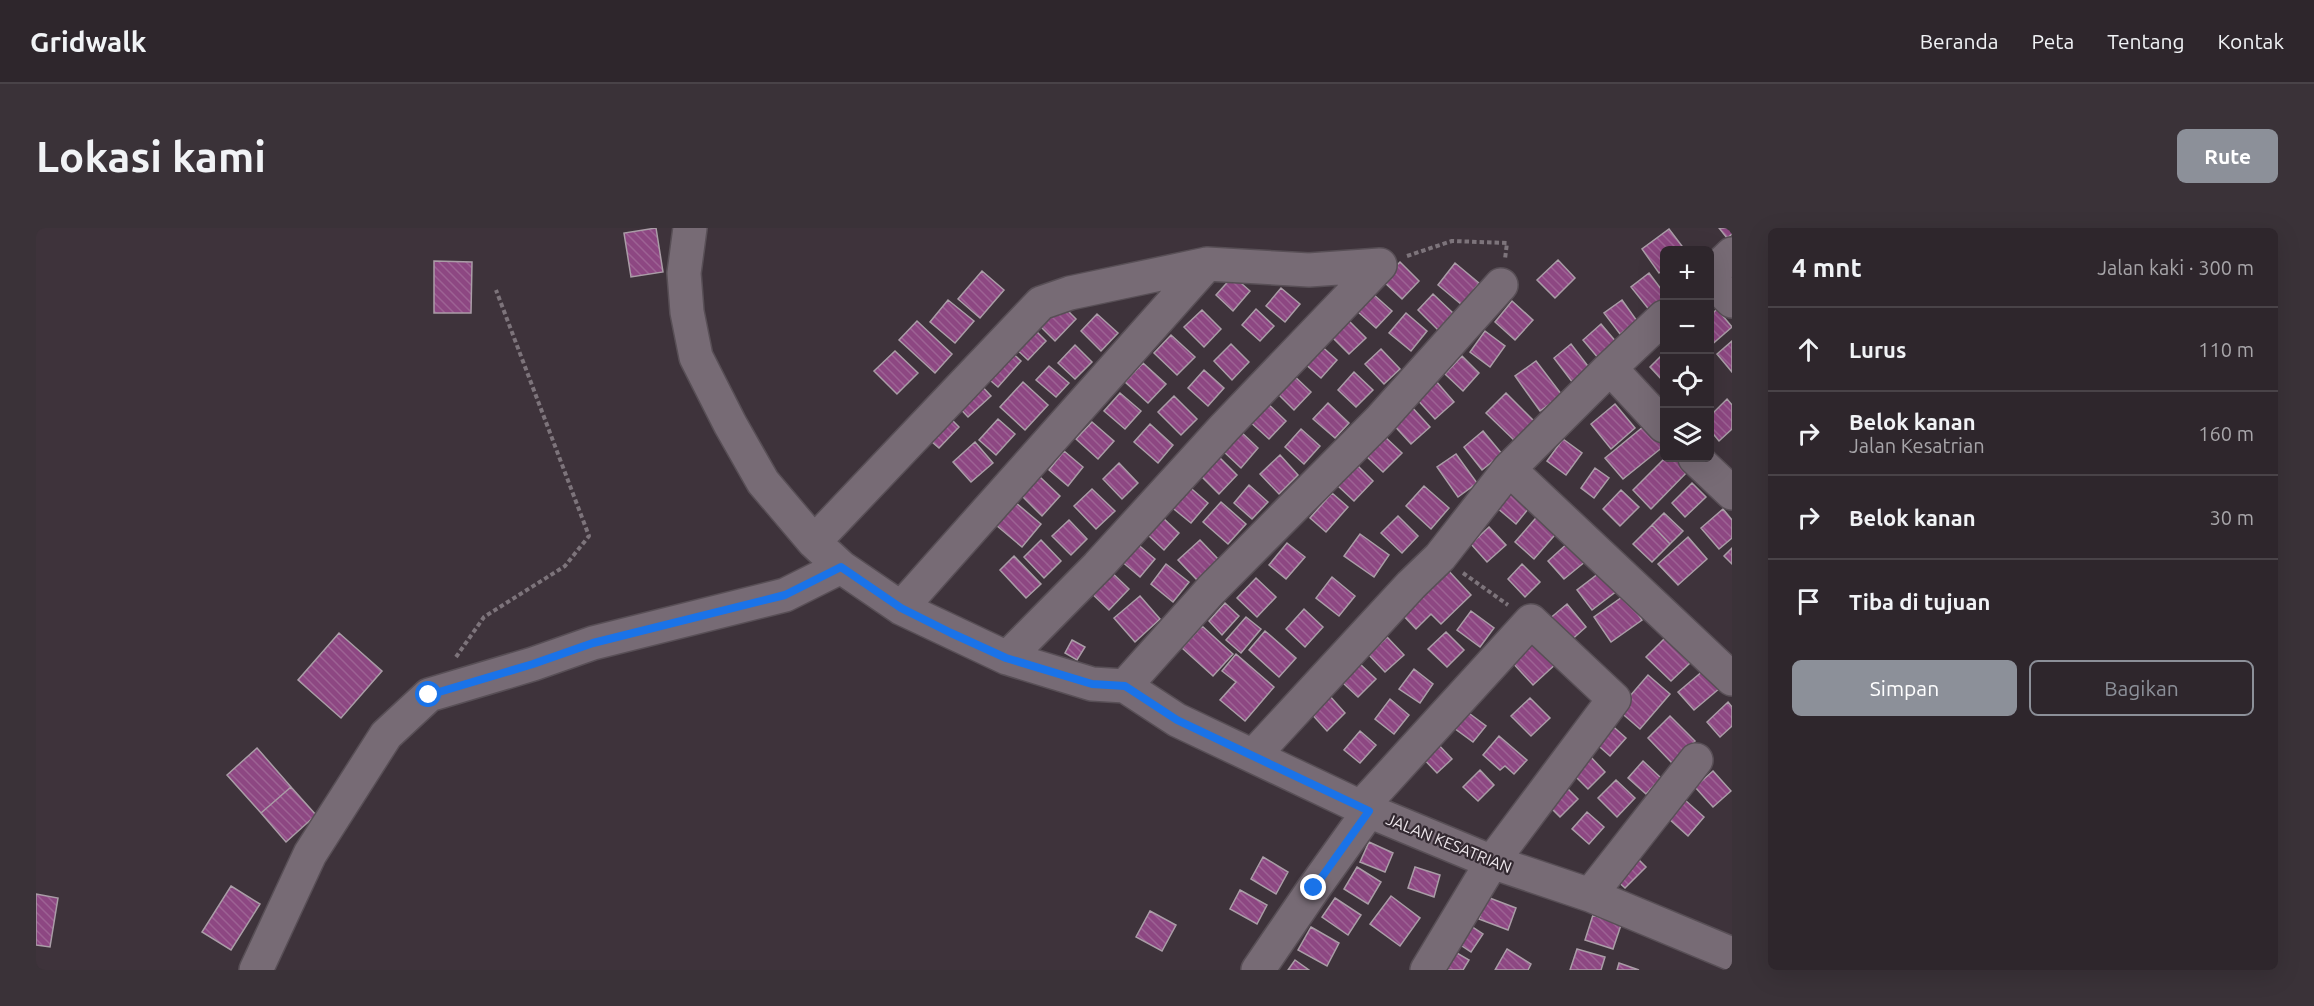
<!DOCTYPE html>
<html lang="id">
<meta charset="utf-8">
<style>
:root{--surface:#2e262c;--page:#3a3238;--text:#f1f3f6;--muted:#a7a5a9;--line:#494348;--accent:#8c9099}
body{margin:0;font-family:Ubuntu,sans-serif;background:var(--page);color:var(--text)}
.controls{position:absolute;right:18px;top:18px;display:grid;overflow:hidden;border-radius:9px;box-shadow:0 6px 24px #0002}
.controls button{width:54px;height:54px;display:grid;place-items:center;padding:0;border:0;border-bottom:2px solid var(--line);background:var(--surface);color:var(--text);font:30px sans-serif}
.stop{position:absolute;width:18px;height:18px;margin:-14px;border:4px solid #1a73e8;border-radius:50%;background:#fff}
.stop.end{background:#1a73e8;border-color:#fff;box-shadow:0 2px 6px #0008}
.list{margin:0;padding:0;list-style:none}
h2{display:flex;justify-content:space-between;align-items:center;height:78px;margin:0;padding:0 24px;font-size:26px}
h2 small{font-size:20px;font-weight:400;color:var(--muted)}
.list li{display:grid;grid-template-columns:39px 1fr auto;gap:18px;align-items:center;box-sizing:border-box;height:84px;padding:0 24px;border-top:2px solid var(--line)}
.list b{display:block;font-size:22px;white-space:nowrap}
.list p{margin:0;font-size:20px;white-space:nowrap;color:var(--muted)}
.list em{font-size:20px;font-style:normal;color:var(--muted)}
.actions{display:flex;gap:12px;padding:18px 24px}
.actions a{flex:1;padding:14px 0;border:2px solid var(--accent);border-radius:9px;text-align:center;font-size:21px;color:var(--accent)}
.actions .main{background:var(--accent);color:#fff}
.icon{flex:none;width:33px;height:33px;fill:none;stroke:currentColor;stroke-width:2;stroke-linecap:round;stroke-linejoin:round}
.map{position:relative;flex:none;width:1696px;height:742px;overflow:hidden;border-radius:9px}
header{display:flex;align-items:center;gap:36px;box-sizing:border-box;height:84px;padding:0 30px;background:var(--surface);border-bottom:2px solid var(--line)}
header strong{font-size:28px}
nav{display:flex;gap:33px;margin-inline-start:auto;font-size:21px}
.intro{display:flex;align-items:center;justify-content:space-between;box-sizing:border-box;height:144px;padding:0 36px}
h1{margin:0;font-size:42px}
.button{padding:15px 27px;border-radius:9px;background:var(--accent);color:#fff;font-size:21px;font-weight:700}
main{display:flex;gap:36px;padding:0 36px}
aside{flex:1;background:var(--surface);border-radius:9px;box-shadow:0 6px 24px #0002}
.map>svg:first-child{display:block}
.building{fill:url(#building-back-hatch);stroke:#aa9da7;stroke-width:1.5}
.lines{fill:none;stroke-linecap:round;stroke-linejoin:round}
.minor-casing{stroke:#584f56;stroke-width:36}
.path{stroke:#7d747b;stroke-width:4;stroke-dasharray:4.5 3;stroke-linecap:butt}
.minor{stroke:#776b75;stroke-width:33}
.route{stroke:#1a73e8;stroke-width:8}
.labels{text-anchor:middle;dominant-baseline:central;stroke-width:4.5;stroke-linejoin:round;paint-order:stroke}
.street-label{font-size:16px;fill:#ede6eb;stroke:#332931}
</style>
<header>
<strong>Gridwalk</strong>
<nav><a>Beranda</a><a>Peta</a><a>Tentang</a><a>Kontak</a></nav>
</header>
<div class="intro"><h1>Lokasi kami</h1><a class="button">Rute</a></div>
<main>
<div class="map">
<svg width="1696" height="742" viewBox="0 0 1696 742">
<defs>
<pattern id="building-back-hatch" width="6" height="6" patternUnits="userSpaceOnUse" patternTransform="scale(1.5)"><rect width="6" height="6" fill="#8d4782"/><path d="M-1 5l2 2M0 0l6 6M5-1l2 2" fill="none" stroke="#9d6294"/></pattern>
</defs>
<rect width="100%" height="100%" fill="#3e333b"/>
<path class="building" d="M620 0 627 44 595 49 588 5Z
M1683 0H1696V6L1691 10Z
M1633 1 1649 22H1628V41L1623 45 1606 21Z
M1522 32 1539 50 1519 70 1501 52Z
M398 33 436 34 435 85H398Z
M1364 34 1383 53 1366 71 1346 52Z
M1419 35 1443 55 1426 77 1402 57Z
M946 43 968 62 944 90 922 71Z
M1613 45 1628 65V74L1615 84 1595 59Z
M1197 48 1214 63 1197 83 1180 67Z
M1245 60 1264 76 1249 94 1230 78Z
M1337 66 1356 83 1340 100 1321 83Z
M1397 66 1417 85 1402 102 1382 82Z
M912 72 938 93 919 115 894 94Z
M1021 72 1040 91 1019 113 1000 94Z
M1586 72 1601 93 1584 106 1568 85Z
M1476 73 1497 92 1479 112 1459 94Z
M1220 81 1238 98 1224 113 1206 97Z
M1681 81 1696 99 1674 118V88Z
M1166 82 1185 101 1168 119 1148 99Z
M1370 85 1391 103 1375 123 1353 105Z
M1061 86 1082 105 1065 123 1045 103Z
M1311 91 1330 110 1313 126 1294 107Z
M881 93 916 126 899 145 863 112Z
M993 96 1010 113 992 132 974 115Z
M1565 96 1581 115 1563 131 1547 112Z
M1449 103 1469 118 1454 139 1434 124Z
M1135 107 1159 129 1141 147 1118 125Z
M1696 113V144L1681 126Z
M1195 116 1213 134 1196 152 1178 133Z
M1283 116 1301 132 1285 150 1267 134Z
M1535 116 1555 142 1537 155 1518 130Z
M1039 117 1056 134 1039 151 1022 135Z
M971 120 985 133 962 159 948 147Z
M1345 121 1364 141 1348 156 1329 136Z
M859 123 882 145 861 166 838 143Z
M1628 125V154L1614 139Z
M1426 128 1443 145 1427 163 1409 146Z
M1500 133 1526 167 1504 183 1479 148Z
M1107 135 1130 156 1112 175 1089 154Z
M1013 138 1033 155 1020 169 1000 152Z
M1168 142 1188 160 1172 178 1152 160Z
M1254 144 1275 164 1258 182 1237 161Z
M1318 144 1337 162 1320 179 1302 162Z
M1399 152 1418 174 1399 191 1379 169Z
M941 153 955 168 932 189 918 174Z
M987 154 1012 177 989 202 964 179Z
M1084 165 1105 183 1089 201 1068 183Z
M1470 165 1499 194 1480 214 1450 185Z
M1138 168 1161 191 1145 207 1122 184Z
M1691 171 1696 177V201L1683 213 1674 202V188Z
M1229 173 1250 193 1233 211 1212 192Z
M1292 175 1313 195 1299 210 1277 191Z
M1579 176 1599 200 1575 221 1555 196Z
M1374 177 1394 199 1375 216 1355 194Z
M910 186 923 199 903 220 889 208Z
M962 191 979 206 960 227 943 212Z
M1056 194 1078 213 1062 231 1040 211Z
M1613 194 1628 213V218L1587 251 1569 230Z
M1114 196 1137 217 1122 235 1098 214Z
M1202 201 1222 220 1205 240 1185 221Z
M1265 201 1284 218 1268 236 1249 219Z
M1447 203 1466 226 1446 242 1428 219Z
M1347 207 1366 225 1347 244 1329 227Z
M1527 211 1546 225 1530 247 1511 233Z
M939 214 957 235 935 254 917 234Z
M1028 223 1047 239 1032 258 1013 242Z
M1420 226 1441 255 1422 269 1401 239Z
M1181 227 1201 247 1183 266 1163 246Z
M1244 227 1262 247 1243 266 1224 246Z
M1629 230H1646L1655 240 1615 281 1597 262Z
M1083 235 1102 255 1086 271 1067 251Z
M1321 237 1337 253 1318 273 1301 257Z
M1559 240 1573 250 1558 270 1545 260Z
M1004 249 1024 268 1006 288 986 268Z
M1656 255 1670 269 1649 289 1636 275Z
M1150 256 1172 275 1155 295 1133 277Z
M1213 257 1232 274 1216 291 1198 275Z
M1388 258 1413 280 1395 301 1370 278Z
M1477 258 1497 275 1480 296 1460 279Z
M1056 261 1079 283 1060 301 1038 278Z
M1585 262 1603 279 1584 298 1567 281Z
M1296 265 1312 279 1290 304 1274 290Z
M973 269 1005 296 986 319 954 292Z
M1185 274 1210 296 1192 316 1167 294Z
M1687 281 1696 292V310L1683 321 1665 300Z
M1505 284 1524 301 1498 331 1479 314Z
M1628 285 1647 303 1634 316 1616 297Z
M1362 288 1382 308 1366 325 1345 305Z
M1126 289 1143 305 1128 322 1111 306Z
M1033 292 1051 311 1035 327 1016 308Z
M1616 297 1634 316 1616 334 1597 316Z
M1453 299 1470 317 1451 334 1435 316Z
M1324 306 1353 327 1338 349 1308 328Z
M1652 309 1671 331 1642 357 1622 336Z
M1005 312 1025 333 1008 350 988 329Z
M1164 312 1183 332 1161 352 1142 332Z
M1099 314 1119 331 1104 349 1084 332Z
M1533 314 1550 333 1528 351 1512 333Z
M1251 315 1269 329 1250 351 1233 337Z
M1696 320V336L1688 328Z
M978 328 1005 356 990 370 964 342Z
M1130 336 1153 354 1137 374 1115 356Z
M1486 336 1504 354 1489 369 1472 351Z
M1070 339 1093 361 1073 382 1050 360Z
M1409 339 1435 367 1405 396 1395 386 1380 401 1363 383Z
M1567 342 1582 362 1556 382 1541 362Z
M1296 349 1319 368 1303 388 1280 370Z
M1220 350 1240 369 1221 389 1201 370Z
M1589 367 1606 392 1575 414 1558 389Z
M1104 368 1124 391 1099 414 1078 390Z
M1189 375 1203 388 1186 407 1173 393Z
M1531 376 1550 399 1532 415 1512 392Z
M1268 381 1287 399 1269 419 1250 401Z
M1435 383 1458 400 1444 419 1421 402Z
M1210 389 1225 401 1205 425 1190 412Z
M1166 398 1197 426 1177 448 1146 420Z
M1495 402 1523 433 1497 457 1474 432Z
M1229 403 1260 430 1243 449 1213 422Z
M1410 404 1428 422 1411 439 1392 421Z
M303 405 346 443 305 490 262 452Z
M1351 409 1368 427 1349 444 1333 427Z
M1629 410 1654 435 1635 453 1610 429Z
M1036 412 1049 419 1041 432 1029 425Z
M1200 426 1238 459 1209 493 1184 472 1200 454 1186 443Z
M1324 436 1340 451 1322 469 1307 455Z
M1378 441 1397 456 1384 475 1363 461Z
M1668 442 1684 460 1658 482 1642 464Z
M1612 447 1634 466 1604 501 1582 482Z
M1292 466 1309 485 1291 503 1273 483Z
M1494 470 1514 490 1495 508 1475 488Z
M1354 471 1373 487 1358 506 1339 491Z
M1692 474 1696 479V498L1684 509 1671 494Z
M1430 483 1450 498 1437 514 1418 500Z
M1634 488 1659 513 1637 536 1612 510Z
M1572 494 1590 510 1574 528 1556 512Z
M1324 503 1340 517 1324 535 1308 522Z
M1463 508 1491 532 1478 546 1469 538 1464 542 1447 527Z
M1398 512 1416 531 1401 545 1383 526Z
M221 520 255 559 225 585 191 547Z
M1551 525 1569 544 1552 561 1534 543Z
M1607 533 1625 550 1610 566 1592 550Z
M1444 542 1458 557 1442 573 1427 559Z
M1677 543 1695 563 1677 579 1659 559Z
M1580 552 1599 570 1581 589 1562 570Z
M1526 555 1542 571 1524 589 1508 573Z
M255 559 280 587 250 614 225 585Z
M1649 572 1668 589 1652 608 1633 591Z
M1551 584 1568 599 1553 616 1536 601Z
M1333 614 1357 625 1349 644 1324 634Z
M1595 624 1610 639 1589 660 1574 646Z
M1227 629 1252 644 1240 666 1215 651Z
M1321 639 1345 654 1332 676 1308 661Z
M1379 639 1404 647 1398 669 1372 660Z
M195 658 224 676 195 722 166 704Z
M1204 662 1231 677 1221 696 1194 681Z
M0 666 22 670 14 719 0 717Z
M1355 668 1384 690 1364 718 1334 696Z
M1451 669 1480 680 1472 702 1443 691Z
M1299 670 1325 687 1312 707 1286 689Z
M1114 683 1140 697 1126 723 1100 709Z
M1557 687 1585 697 1577 721 1549 712Z
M1429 694 1447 706 1435 724 1417 712Z
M1275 699 1303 715 1291 738 1262 722Z
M1414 721 1433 732 1427 742H1405Z
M1471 721 1495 736 1492 742H1459Z
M1541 721 1569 729 1565 742H1534Z
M1259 732 1273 742H1252Z
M1583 735 1603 742H1581Z"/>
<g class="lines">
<g class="minor-casing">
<path id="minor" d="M654 0 648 45 651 84 660 129 694 196 727 254 778 314 805 339 865 380 971 430 1056 456 1089 458 1141 492 1333 583 1456 634 1554 667 1696 726
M1674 47 1696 26
M1674 51 1696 73
M1628 89 1574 140 1628 198
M1574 140 1473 241 1696 451
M1659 230 1696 265
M778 314 1005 75 1034 65 1171 36 1273 42 1344 37
M865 380 1171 36
M971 430 1062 338 1188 200 1344 37
M1089 458 1175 362 1343 193 1465 57
M1217 528 1375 357 1404 329 1473 241
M1326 578 1495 393 1578 471 1456 634 1391 742
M1554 667 1660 532
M220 742 274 626 350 507 393 467 497 436 557 415 749 367 805 339
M1222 742 1278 660 1333 583"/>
</g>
<path class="path" d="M1371 28 1416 13 1471 15 1469 31
M1427 345 1472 377
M420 429 448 389 529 338 553 308 460 62"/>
<use href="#minor" class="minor"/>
</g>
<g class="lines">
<path class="route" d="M393 467 497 436 557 415 749 367 805 339 865 380 915 405 970 430 1056 456 1089 458 1141 492 1333 583 1278 660"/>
</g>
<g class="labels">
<g class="street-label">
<text transform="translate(1413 615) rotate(22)">JALAN KESATRIAN</text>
</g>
</g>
</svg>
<div class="controls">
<button>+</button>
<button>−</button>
<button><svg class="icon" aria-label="locate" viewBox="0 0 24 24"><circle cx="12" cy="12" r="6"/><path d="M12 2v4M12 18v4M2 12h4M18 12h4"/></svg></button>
<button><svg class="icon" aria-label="layers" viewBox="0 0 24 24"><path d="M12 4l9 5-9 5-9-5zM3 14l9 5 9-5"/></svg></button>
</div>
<div class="stop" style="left:393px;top:467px"></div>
<div class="stop end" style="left:1278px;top:660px"></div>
</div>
<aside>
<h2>4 mnt<small>Jalan kaki · 300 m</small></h2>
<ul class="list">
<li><svg class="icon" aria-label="ahead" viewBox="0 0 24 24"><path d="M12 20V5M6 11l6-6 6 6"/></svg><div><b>Lurus</b></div><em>110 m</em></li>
<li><svg class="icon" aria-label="right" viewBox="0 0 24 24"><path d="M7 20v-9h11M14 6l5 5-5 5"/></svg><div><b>Belok kanan</b><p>Jalan Kesatrian</p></div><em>160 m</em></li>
<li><svg class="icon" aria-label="right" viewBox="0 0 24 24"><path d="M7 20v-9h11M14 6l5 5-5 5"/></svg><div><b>Belok kanan</b></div><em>30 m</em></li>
<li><svg class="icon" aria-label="arrive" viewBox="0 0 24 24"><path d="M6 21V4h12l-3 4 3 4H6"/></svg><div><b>Tiba di tujuan</b></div></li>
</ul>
<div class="actions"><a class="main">Simpan</a><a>Bagikan</a></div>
</aside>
</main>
